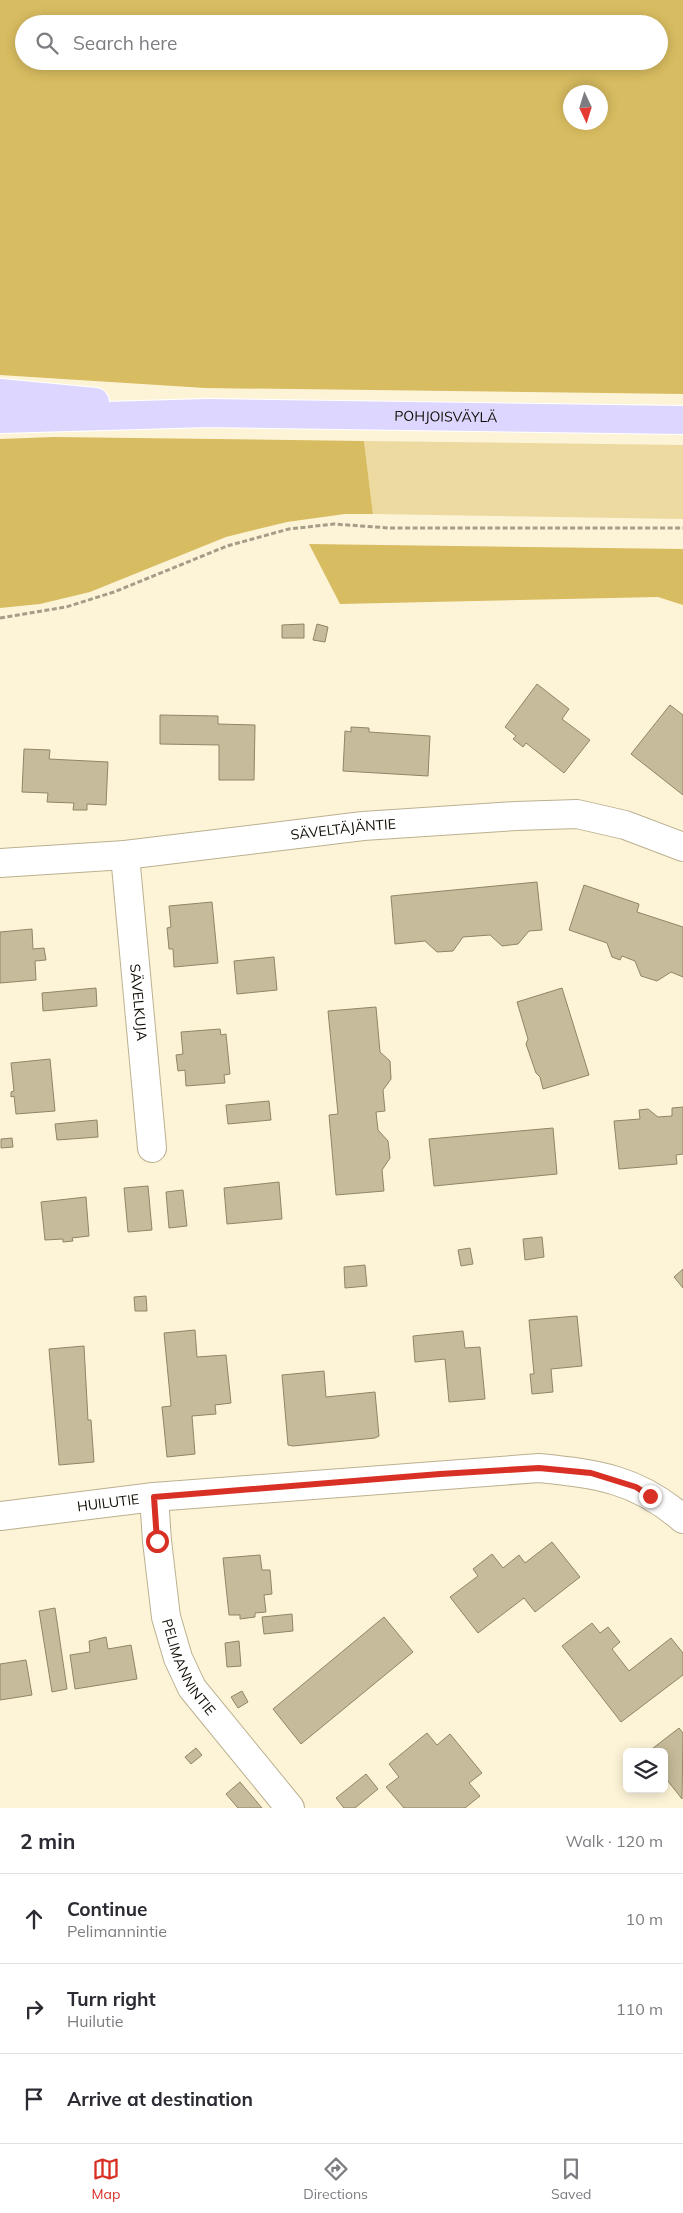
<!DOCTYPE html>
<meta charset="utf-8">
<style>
:root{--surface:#fff;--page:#f7f7f7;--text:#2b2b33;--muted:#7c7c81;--line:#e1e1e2;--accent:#d93025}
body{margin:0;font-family:Mulish,sans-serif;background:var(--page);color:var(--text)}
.controls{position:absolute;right:15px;bottom:15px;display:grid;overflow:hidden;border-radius:8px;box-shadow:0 2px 12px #0003}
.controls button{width:45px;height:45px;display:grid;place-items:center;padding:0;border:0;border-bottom:1px solid var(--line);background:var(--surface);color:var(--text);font:25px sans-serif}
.compass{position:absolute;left:563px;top:85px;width:45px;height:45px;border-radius:50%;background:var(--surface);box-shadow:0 2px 12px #0003;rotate:176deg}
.stop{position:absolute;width:15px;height:15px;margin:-11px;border:4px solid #d93025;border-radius:50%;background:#fff}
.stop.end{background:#d93025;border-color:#fff;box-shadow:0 1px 5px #0008}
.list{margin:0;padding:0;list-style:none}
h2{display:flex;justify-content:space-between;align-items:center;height:65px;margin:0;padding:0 20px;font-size:21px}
h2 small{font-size:16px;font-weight:400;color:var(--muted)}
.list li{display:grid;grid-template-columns:32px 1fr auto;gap:15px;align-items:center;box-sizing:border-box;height:90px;padding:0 20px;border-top:1px solid var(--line)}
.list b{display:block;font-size:19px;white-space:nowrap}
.list p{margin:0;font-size:16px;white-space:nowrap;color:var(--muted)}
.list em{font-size:16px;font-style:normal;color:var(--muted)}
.icon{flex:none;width:28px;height:28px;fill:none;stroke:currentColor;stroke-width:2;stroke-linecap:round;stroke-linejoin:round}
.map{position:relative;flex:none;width:683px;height:1808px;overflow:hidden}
.search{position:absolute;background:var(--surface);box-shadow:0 2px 12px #0003;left:15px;right:15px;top:15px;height:55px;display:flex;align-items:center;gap:12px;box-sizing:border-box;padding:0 18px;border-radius:28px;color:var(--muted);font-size:19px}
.sheet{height:335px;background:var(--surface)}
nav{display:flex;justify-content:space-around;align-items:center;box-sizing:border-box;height:70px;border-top:1px solid var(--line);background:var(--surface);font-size:14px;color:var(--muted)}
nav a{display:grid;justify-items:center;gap:2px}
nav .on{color:var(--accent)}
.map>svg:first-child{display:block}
.green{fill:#eddaa0}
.forest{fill:#d8bc61;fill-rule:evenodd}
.building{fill:#c6bb9a;stroke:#908565}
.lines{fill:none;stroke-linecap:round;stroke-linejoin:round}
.minor-casing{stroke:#bbb08f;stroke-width:30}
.major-casing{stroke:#fff;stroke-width:30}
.path{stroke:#a49d88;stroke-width:3;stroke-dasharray:5 2.5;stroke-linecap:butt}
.minor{stroke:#fff;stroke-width:28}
.major{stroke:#ddd6fe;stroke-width:28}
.route{stroke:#d93025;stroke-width:6}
.labels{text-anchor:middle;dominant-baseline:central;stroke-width:4.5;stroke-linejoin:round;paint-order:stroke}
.street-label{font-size:14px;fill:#0f0b02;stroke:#fdf4d8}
</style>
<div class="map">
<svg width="683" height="1808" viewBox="0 0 683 1808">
<rect width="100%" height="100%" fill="#fdf4d8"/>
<path class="green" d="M364 441 683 445V519L373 514Z"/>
<path class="forest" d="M0 0H683V394L205 388 0 375ZM24 24H659V61H24ZM570 92H600V122H570Z
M54 437 364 441 373 514H345L287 522 226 537 90 592 40 604 0 608V439Z
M309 544 683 549V605L658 597 340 604Z"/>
<path class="building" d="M304 624V638H282V625Z
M317 624 328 627 325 642 313 640Z
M537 684 569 709 562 719 590 740 564 773 526 743 523 747 513 739 516 736 505 727Z
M670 705 683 715V795L631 754Z
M160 715 218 716V724L255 725 254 780H219V745L160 744Z
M351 727 369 728V732L430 736 428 776 343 771 345 731 351 732Z
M24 749 50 750 49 759 108 762 106 805 87 804V810H73L74 803 47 802 48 793 22 792Z
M537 882 542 930 529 931 518 944 502 946 490 935 463 937 453 951 437 952 425 941 395 944 391 896Z
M584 885 639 904 637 912 683 927V977L671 972 657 981 641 976 635 961 622 956 620 960 612 957 607 943 569 930Z
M212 902 218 963 174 967 173 949H169L167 928 171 927 169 906Z
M32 929 33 949 44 948 46 960 35 961 36 980 0 983V932Z
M274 957 277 990 237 994 234 961Z
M96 988 97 1006 43 1011 42 993Z
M562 988 589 1075 543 1089 540 1077 536 1073 526 1044 528 1039 517 1002Z
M376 1007 380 1052 390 1061 391 1079 383 1090 385 1111 376 1112 378 1130 388 1141 390 1158 382 1170 384 1191 336 1195 329 1115 338 1114 328 1011Z
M220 1029 221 1035 226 1034 230 1074 224 1075 225 1083 186 1086 185 1070 178 1071 176 1055 183 1054 181 1032Z
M50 1059 55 1111 16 1114 14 1096 11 1097V1092L14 1091 11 1063Z
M269 1101 271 1120 228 1124 226 1105Z
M683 1107V1154L676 1155 677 1164 619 1169 614 1121 640 1119 639 1110 648 1109 658 1117 672 1116V1108Z
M97 1120 98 1137 57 1140 55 1124Z
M553 1128 557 1174 434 1186 429 1139Z
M12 1138 13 1147 1 1148V1139Z
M279 1182 282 1219 227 1224 224 1188Z
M148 1186 152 1230 128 1232 124 1188Z
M183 1190 187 1226 169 1228 166 1192Z
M86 1197 89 1236 72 1238 73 1241 63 1242V1239L45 1240 41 1202Z
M542 1237 544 1257 525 1260 523 1239Z
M470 1248 473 1264 461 1266 458 1250Z
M365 1265 367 1286 345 1288 344 1267Z
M683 1269V1288L674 1277Z
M146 1296 147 1311H135L134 1297Z
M577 1316 582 1366 551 1369 553 1392 532 1394 530 1374H534L529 1320Z
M195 1330 197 1357 226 1355 231 1403 215 1405 216 1414 192 1416 195 1454 167 1457 162 1407 171 1406 164 1333Z
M463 1331 465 1348 480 1347 485 1399 449 1402 445 1359 415 1362 413 1336Z
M84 1346 88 1420H91L94 1462 59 1465 49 1349Z
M324 1371 326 1397 375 1392 379 1436 375 1438 293 1446 288 1445 282 1375Z
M552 1542 580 1577 535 1612 524 1598 478 1633 450 1597 478 1576 473 1569 492 1554 503 1568 519 1555 525 1563Z
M260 1555 262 1570H270L272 1594 264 1595 266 1612 255 1613V1617L240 1619V1615H229L223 1558Z
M55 1608 67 1689 52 1692 39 1611Z
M292 1614 293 1631 264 1634 262 1617Z
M384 1617 413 1652 301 1744 273 1709Z
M592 1623 600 1633 608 1627 620 1642 612 1649 629 1671 671 1638 683 1653V1675L621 1722 562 1646Z
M106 1637 108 1649 131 1645 137 1679 75 1689 70 1655 90 1652 89 1641Z
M239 1641 241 1666 227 1667 225 1643Z
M26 1660 32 1695 0 1700V1664Z
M242 1691 248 1702 238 1708 231 1697Z
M679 1728 683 1733 682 1799 664 1776V1752H648Z
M427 1733 437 1745 450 1734 482 1773 469 1783 480 1796 465 1808H404L386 1787 399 1777 389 1764Z
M196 1748 202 1755 191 1764 185 1757Z
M366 1774 378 1789 355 1808H344L336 1798Z
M240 1782 262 1808H238L226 1794Z"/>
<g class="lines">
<g class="minor-casing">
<g id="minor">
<path id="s1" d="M125 855 152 1148"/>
<path id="s2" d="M0 863 125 855 363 826 516 816 577 814 625 825 683 847"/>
<path id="s3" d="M154 1497 157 1541 166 1617 178 1658 192 1688 290 1808"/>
<path id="s4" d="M0 1516 154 1497 539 1468C598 1474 637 1479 683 1519"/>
</g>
</g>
<g class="major-casing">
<g id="major">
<path d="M0 393 95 402"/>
<path id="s5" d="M0 419 209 413 683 420"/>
</g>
</g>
<path class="path" d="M0 618 66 607 114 592 227 546 289 529 334 524 389 528H683"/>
<use href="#minor" class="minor"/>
<use href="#major" class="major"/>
</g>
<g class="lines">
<path class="route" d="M157 1541 154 1497 440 1474 539 1468 591 1473 636 1487 650 1496"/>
</g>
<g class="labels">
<g class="street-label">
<text stroke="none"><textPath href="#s5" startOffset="446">POHJOISVÄYLÄ</textPath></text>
<text stroke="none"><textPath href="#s2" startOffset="345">SÄVELTÄJÄNTIE</textPath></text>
<text stroke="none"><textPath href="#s1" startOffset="148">SÄVELKUJA</textPath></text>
<text stroke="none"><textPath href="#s4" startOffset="109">HUILUTIE</textPath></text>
<text stroke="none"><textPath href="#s3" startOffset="176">PELIMANNINTIE</textPath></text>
</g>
</g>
</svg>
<div class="controls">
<button><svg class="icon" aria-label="layers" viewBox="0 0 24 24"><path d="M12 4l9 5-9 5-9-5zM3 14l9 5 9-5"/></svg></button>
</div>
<svg class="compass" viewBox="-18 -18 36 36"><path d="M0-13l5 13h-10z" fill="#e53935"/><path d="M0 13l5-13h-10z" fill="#7c7c81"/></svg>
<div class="stop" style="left:157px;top:1541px"></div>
<div class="stop end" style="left:650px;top:1496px"></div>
<div class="search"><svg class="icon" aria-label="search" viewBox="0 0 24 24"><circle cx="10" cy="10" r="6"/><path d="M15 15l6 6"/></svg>Search here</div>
</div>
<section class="sheet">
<h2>2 min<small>Walk · 120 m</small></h2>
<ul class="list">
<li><svg class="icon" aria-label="ahead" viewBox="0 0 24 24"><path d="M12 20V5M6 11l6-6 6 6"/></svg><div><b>Continue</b><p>Pelimannintie</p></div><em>10 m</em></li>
<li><svg class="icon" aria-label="right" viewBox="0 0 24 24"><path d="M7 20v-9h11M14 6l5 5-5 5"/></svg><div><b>Turn right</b><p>Huilutie</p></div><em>110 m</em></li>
<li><svg class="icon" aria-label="arrive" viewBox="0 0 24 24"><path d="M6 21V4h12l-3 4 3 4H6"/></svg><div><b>Arrive at destination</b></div></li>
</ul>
</section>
<nav>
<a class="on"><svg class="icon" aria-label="map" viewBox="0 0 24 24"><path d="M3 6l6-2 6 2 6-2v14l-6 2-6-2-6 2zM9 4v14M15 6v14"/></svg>Map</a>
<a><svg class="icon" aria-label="directions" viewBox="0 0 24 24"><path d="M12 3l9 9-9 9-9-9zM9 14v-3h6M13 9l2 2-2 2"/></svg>Directions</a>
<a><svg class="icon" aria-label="saved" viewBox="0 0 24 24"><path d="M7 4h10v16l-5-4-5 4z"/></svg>Saved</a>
</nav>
